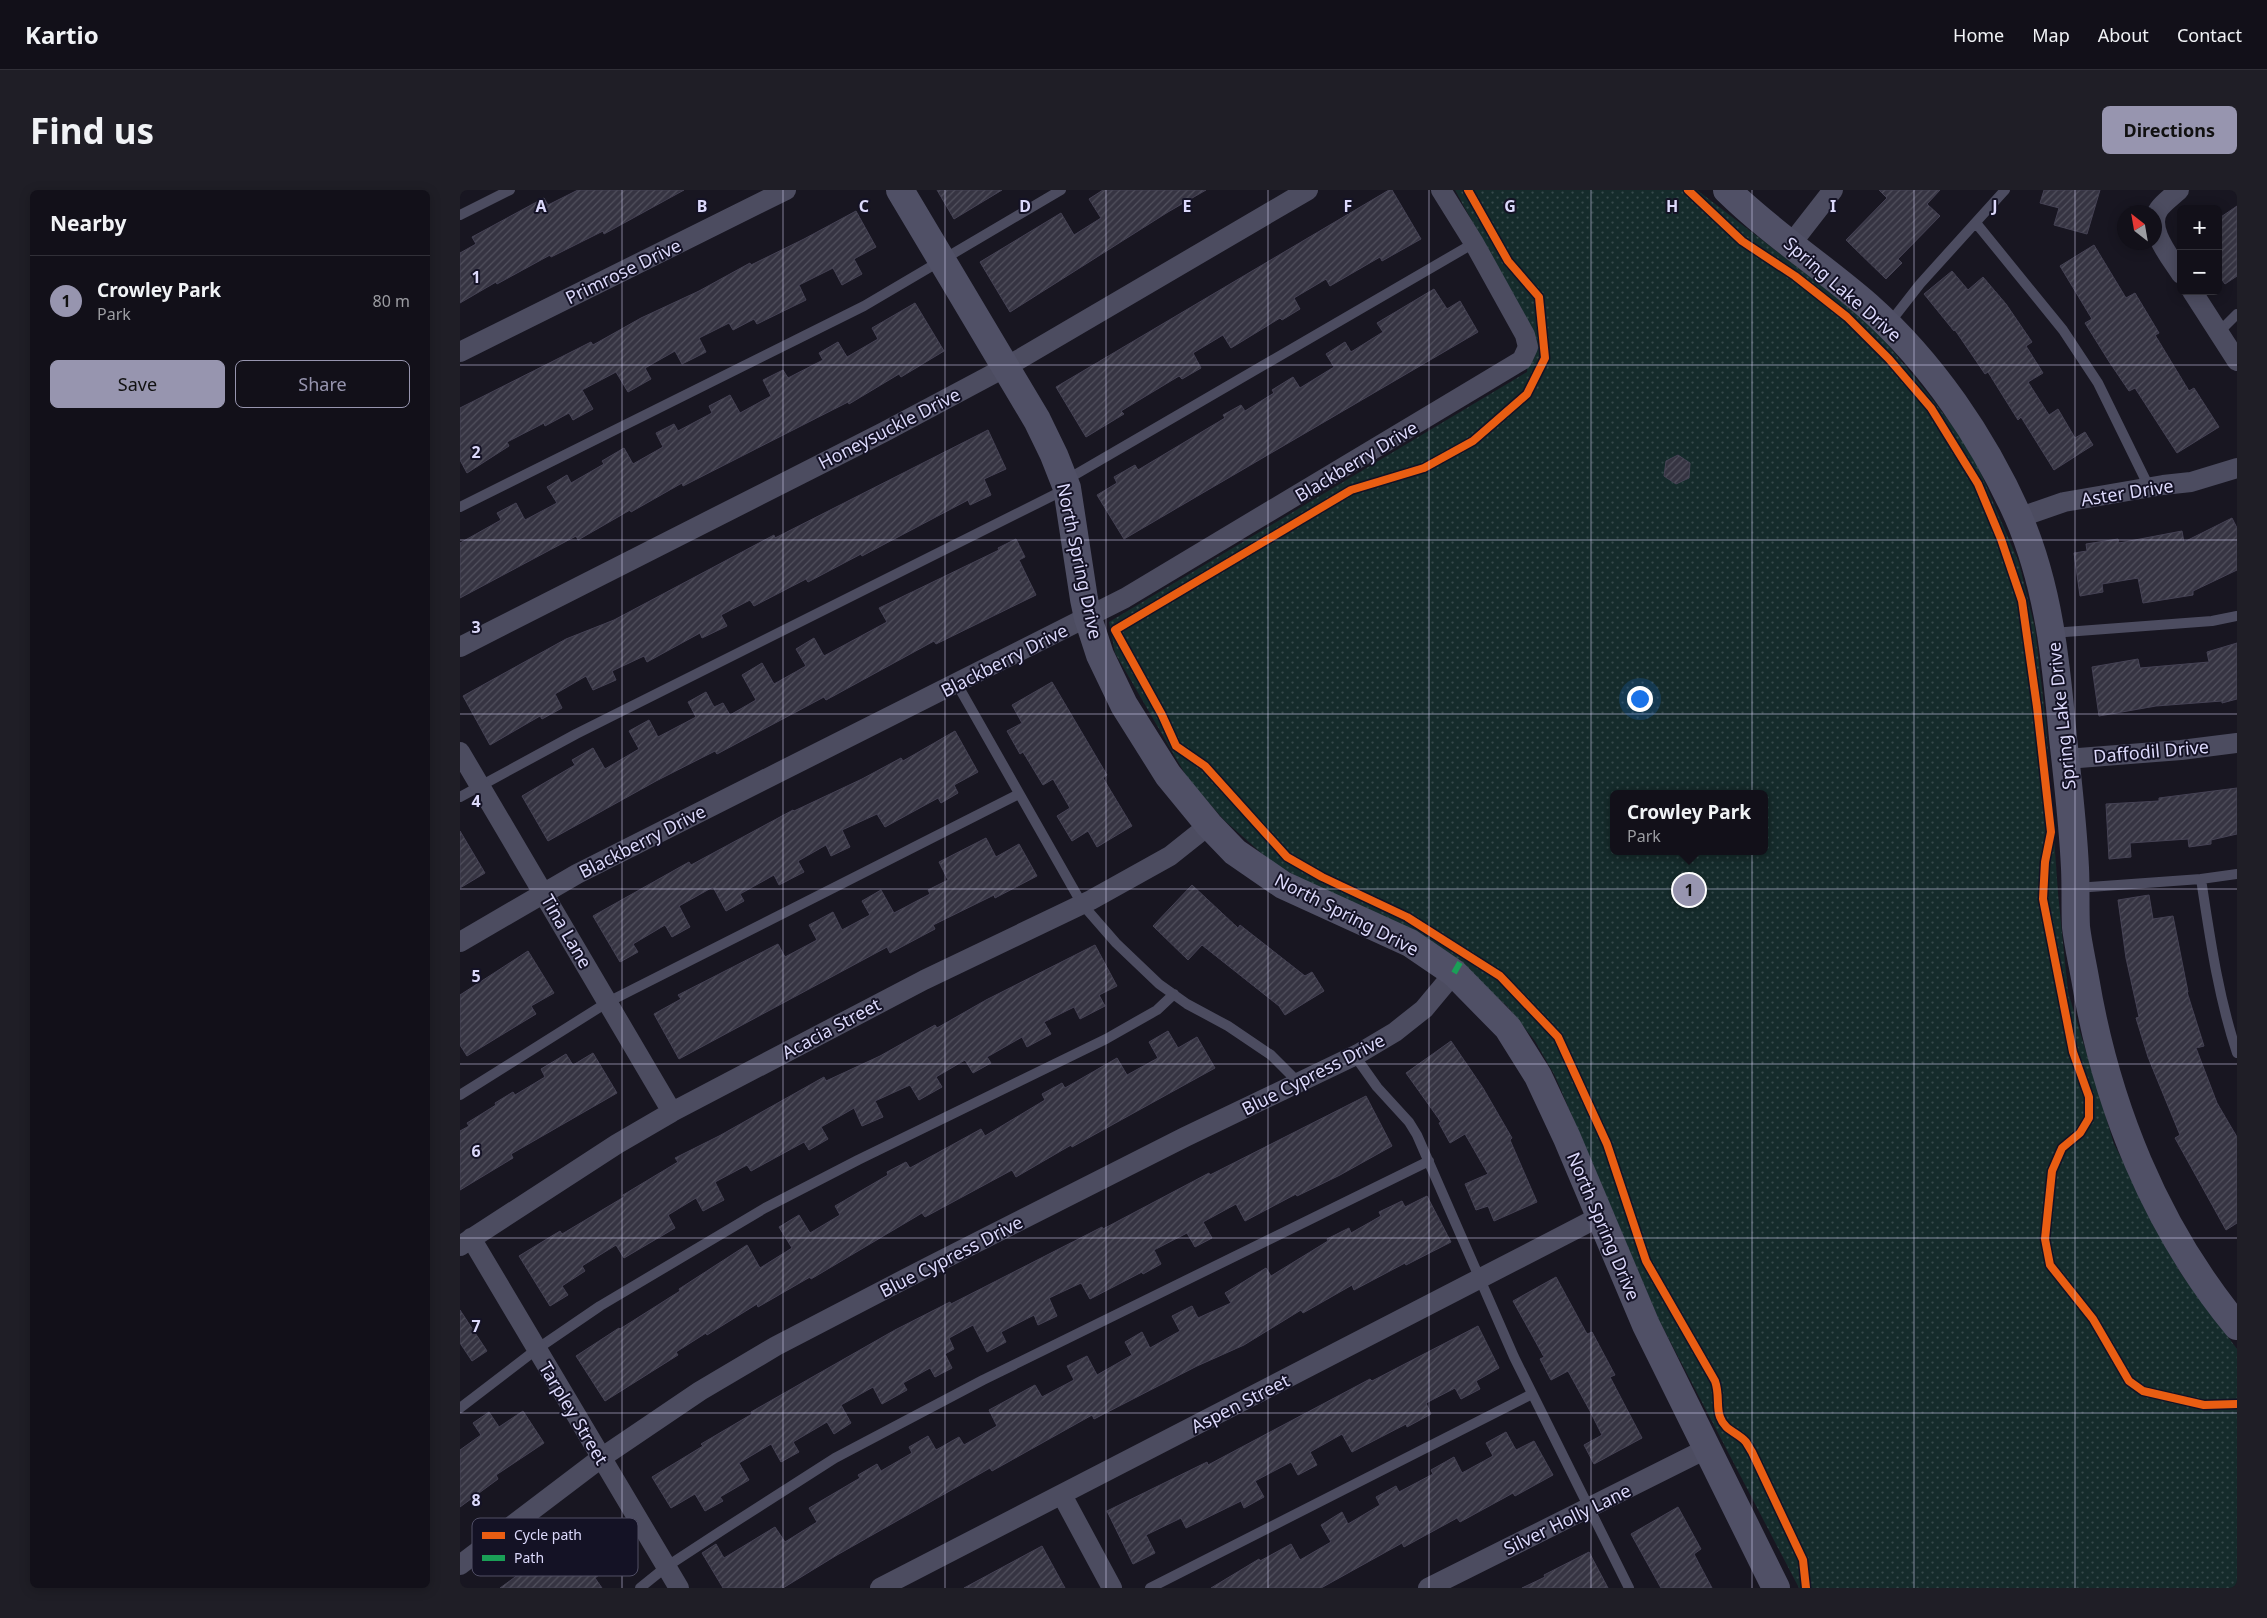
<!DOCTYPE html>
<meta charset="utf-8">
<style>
:root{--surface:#121019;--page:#1f1e26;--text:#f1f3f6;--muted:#9c9da2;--line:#313038;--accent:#9795af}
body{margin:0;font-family:"Noto Sans",sans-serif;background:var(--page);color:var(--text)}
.controls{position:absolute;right:15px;top:15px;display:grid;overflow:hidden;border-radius:8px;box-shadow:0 2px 12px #0003}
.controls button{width:45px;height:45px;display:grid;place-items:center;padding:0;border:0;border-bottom:1px solid var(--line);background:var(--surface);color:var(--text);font:25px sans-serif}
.compass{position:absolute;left:1657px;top:15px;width:45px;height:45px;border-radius:50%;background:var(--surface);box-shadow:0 2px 12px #0003;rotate:329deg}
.you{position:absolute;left:1179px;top:508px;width:18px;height:18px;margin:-12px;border:4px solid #fff;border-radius:50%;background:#1a73e8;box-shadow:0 0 0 8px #1a73e833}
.badge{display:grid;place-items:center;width:32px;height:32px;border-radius:50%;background:var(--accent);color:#111;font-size:16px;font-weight:700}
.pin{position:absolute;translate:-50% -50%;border:2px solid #fff;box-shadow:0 1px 5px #0006}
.popup{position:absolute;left:1150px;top:600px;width:158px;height:65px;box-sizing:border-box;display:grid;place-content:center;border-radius:8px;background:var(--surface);filter:drop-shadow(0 1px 4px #0005);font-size:16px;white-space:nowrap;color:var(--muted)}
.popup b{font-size:19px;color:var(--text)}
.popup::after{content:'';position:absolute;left:50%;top:100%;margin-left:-10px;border:10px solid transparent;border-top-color:var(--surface)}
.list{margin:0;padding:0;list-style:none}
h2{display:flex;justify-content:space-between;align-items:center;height:65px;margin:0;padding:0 20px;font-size:21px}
h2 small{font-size:16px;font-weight:400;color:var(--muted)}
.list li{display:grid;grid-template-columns:32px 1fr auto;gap:15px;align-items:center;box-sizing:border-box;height:90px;padding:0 20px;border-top:1px solid var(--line)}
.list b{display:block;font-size:19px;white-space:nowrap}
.list p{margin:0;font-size:16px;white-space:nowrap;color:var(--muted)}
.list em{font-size:16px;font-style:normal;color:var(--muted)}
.actions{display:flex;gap:10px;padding:15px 20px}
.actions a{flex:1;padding:11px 0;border:1px solid var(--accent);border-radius:8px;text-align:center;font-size:18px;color:var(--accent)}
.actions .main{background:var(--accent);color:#111}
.map{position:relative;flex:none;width:1777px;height:1398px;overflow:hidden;border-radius:8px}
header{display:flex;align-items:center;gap:30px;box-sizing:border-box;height:70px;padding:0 25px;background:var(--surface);border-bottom:1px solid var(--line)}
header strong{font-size:24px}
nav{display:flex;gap:28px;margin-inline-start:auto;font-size:18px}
.intro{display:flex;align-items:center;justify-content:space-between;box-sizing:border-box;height:120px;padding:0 30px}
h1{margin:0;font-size:35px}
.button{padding:12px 22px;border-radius:8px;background:var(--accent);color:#111;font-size:18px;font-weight:700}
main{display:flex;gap:30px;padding:0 30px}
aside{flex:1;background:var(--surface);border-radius:8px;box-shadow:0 2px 12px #0003}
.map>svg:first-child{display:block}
.green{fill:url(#green-dots);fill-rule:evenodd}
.building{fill:url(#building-hatch);stroke:#454254}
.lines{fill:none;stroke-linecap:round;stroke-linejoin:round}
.lane{stroke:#4c4c60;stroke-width:10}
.street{stroke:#4c4c60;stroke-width:20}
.secondary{stroke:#505066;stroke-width:28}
.quiet{stroke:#1a9f57;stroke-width:6;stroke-dasharray:12 6;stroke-linecap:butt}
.cycleway-casing{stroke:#141225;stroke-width:11}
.cycleway{stroke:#e95d12;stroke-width:8}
.grid{fill:none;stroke:#dcd9fb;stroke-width:1;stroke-opacity:0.55}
.labels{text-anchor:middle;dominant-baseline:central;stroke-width:4;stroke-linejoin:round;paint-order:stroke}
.street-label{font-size:18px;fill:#dcd9fb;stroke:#141225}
.key{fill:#141225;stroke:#504e65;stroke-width:1}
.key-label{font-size:14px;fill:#dcd9fb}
.grid-label{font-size:16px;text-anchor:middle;font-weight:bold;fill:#dcd9fb;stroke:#141225;stroke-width:4;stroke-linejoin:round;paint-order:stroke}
</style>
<header>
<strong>Kartio</strong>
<nav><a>Home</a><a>Map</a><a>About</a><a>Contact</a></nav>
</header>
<div class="intro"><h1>Find us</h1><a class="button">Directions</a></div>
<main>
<aside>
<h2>Nearby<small></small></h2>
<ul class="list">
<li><span class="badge">1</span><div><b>Crowley Park</b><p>Park</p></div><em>80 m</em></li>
</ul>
<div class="actions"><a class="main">Save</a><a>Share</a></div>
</aside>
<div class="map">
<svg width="1777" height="1398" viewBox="0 0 1777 1398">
<defs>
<pattern id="green-dots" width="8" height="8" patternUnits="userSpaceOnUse" patternTransform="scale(1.25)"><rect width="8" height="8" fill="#152b2b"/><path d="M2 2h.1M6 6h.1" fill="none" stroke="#36494b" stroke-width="1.8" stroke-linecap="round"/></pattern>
<pattern id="building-hatch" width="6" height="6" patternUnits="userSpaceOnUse" patternTransform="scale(1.25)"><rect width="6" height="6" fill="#363442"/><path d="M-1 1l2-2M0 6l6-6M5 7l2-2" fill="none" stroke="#52515e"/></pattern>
</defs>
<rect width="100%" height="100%" fill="#181621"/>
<path class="green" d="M995 0H1237L1410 133 1469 205 1511 260 1559 373 1575 438 1586 534 1598 703 1608 802 1654 954 1720 1082 1777 1159V1398H1339L1199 1130 1095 886 1075 851 1047 816 1000 775 903 716 853 697 807 668 765 631 728 589 655 463 649 432 1067 182 1070 137ZM1154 604H1304V661H1154Z"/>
<path class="building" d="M118 0H224L144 44 143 41 91 67 90 65 37 94 36 92 0 113V63L16 54 12 47 84 8 88 15Z
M477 0H542L494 29Z
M643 0H746L708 22 550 122 520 72 601 23 614 45 641 28 629 9Z
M929 0H932L961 49 922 71 920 67 870 96 866 89 834 108 840 119 822 130 820 128 771 158 763 145 733 163 741 178 722 189 719 186 661 221 664 224 626 247 596 197Z
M1419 0H1480L1467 14 1480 26 1438 69 1442 73 1426 89 1386 50 1427 8Z
M1584 0H1640L1627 44 1594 35 1599 18 1580 13Z
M1777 16V86L1765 94 1758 84V29Z
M396 21 416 57 394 69 402 84 382 95 373 78 339 95 346 110 297 134 294 129 273 140 269 133 239 148 246 162 222 174 215 161 185 178 191 189 168 202 156 182 122 200 133 219 113 230 109 223 85 236 84 233 47 252 49 256 7 283 0 270V218L131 152 133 155 181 128 239 101 290 73 291 75 344 49Z
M1634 55 1666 108 1675 103 1699 143 1695 145 1729 201 1734 198 1759 237 1717 263 1675 198 1669 201 1650 173 1625 133 1632 129 1600 76Z
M1492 81 1508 100 1523 87 1546 114 1572 152 1566 156 1583 183 1568 192 1589 225 1598 219 1615 248 1625 242 1633 255 1594 280 1561 227 1558 230 1528 182 1525 184 1495 140 1494 141 1464 104Z
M974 99 987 119 1000 111 1018 142 664 349 637 305 657 293 654 287 675 275 678 280 765 228 763 225 781 215 785 221 814 203 812 200 833 187 840 198 874 177 866 164 885 152 891 162 923 142 917 133Z
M455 113 484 161 441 187 439 184 389 214 388 212 223 296 222 293 171 322 170 320 118 350 116 346 0 408V353L41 330 37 323 56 313 65 330 97 313 87 297 107 285 111 293 144 274 142 271 164 258 173 274 203 257 196 243 214 234 218 241 252 223 249 216 270 205 280 223 311 206 303 190 323 180 328 188 363 170 359 163 378 152 387 167 418 149 412 138Z
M528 240 546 279 524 289 531 305 510 315 508 310 402 366 401 364 348 392 346 389 294 416 290 410 261 425 267 436 242 448 240 443 187 472 184 466 152 481 156 490 133 500 126 486 95 504 102 518 82 529 80 526 30 555 3 506 106 449 154 430 314 345 315 348Z
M1218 265 1230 273 1229 288 1216 294 1204 286 1206 271Z
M1772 328 1777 338V380L1733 401V405L1683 413 1678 388 1642 394 1643 402 1620 406 1614 363 1627 361 1626 354 1658 349 1659 353 1722 341 1724 352Z
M556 349 565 367 559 370 576 405 476 454 474 451 366 510 364 507 257 564 255 561 196 591 88 651 62 606 115 575 112 570 133 558 145 579 179 559 169 541 189 530 198 547 236 527 228 512 246 502 254 517 263 513 270 525 296 510 282 485 302 473 314 494 346 476 336 459 354 448 364 466 427 432 419 418 539 360 538 358Z
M1777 453V509L1762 513V511L1696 516 1639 526 1632 477 1678 469 1680 478 1749 472 1747 462Z
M592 492 647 585 643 588 672 636 637 657 628 641 612 651 597 626 610 618 593 589 583 595 563 562 560 564 547 541 562 533 552 515Z
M495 541 518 582 494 595 498 603 481 613 478 608 425 637 417 624 382 640 390 657 371 666 366 655 338 671 344 682 319 695 314 685 280 704 284 711 266 721 253 697 219 716 230 737 212 747 205 735 173 754 178 762 160 772 133 726 229 672 231 675 333 620 334 621 402 589 441 568 443 571Z
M1777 598V644L1751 650V654L1729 657 1728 649 1670 653 1671 667 1649 669 1646 614 1699 611V608Z
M0 641 25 683 0 698Z
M526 648 536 667 559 654 577 686 535 708 534 705 473 735 475 739 430 763 427 757 219 869 194 824 221 809 218 805 318 754 325 767 357 750 349 735 373 722 382 740 410 725 402 711 421 700 434 723 470 704 468 700 488 690 479 672Z
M732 695 778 738 780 735 845 786 852 782 864 801 825 825 819 816 742 755 728 770 693 736Z
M1689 705 1693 729 1713 726 1728 802H1727L1744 856 1736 858 1757 913 1777 947V1033L1766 1040 1715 948 1720 945 1688 867 1676 828 1679 827 1666 768 1658 710Z
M635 755 657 796 639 805 645 816 620 829 614 817 584 832 591 844 567 857 562 847 527 867 531 873 513 883 505 870 476 887 482 897 459 910 450 895 415 911 423 927 402 936 394 918 361 937 368 949 349 960 344 952 291 981 287 975 255 992 264 1010 243 1021 236 1008 208 1025 215 1038 164 1068 156 1055 122 1076 125 1081 102 1096 108 1105 90 1116 59 1066 100 1041 102 1044 164 1007 163 1005 218 972 215 968 259 946 364 887 366 891 420 866 475 835 477 838 526 810Z
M68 761 94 803 71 816 76 824 7 866 0 855V805Z
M708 841 718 858 737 847 755 878 612 957 611 955 556 987 552 980 465 1027 462 1023 351 1089 350 1087 298 1117 297 1114 247 1145 246 1143 216 1162 218 1165 145 1211 116 1166 159 1138 160 1139 220 1101 219 1099 287 1055 300 1078 332 1058 319 1037 339 1025 350 1043 380 1025 375 1016 428 985 427 982 446 972 450 978 521 939 525 946 585 910 582 904 602 893 605 898 657 868 667 885 698 868 689 852Z
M991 851 1023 898 1052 948 1050 950 1077 1012 1034 1031 1028 1016 1016 1020 1005 994 1028 984 1005 944 990 953 979 933 981 932 946 883Z
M133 863 157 903 51 964 53 968 0 1000V941L9 936 7 933 36 915 35 913 53 902 55 905 85 887 81 879 106 864 113 875Z
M906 906 932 956 880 985 837 1006 836 1004 785 1031 776 1014 743 1032 752 1048 735 1057 727 1043 694 1060 701 1074 683 1084 682 1082 630 1109 621 1093 589 1108 597 1126 578 1135 574 1125 541 1142 546 1152 527 1162 513 1135 489 1148 494 1159 485 1164 492 1178 475 1187 470 1178 443 1193 447 1200 422 1214 413 1197 381 1215 391 1233 374 1244 367 1232 333 1252 339 1262 321 1272 311 1254 279 1273 289 1290 260 1307 263 1311 245 1321 235 1304 211 1318 192 1287 243 1256 241 1254 292 1224 291 1222 435 1140 490 1112 491 1114 642 1037 643 1039 749 983 750 985Z
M967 1006 991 1052 946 1075 945 1073 894 1100 892 1095 843 1123 841 1120 784 1155 737 1176 634 1229 632 1225 532 1281 530 1278 377 1365 323 1398H263L242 1363 256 1354 264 1368 315 1337 325 1352 357 1332 349 1318 400 1288 398 1285 417 1274 421 1281 452 1263 449 1257 468 1246 476 1260 499 1247 504 1255 537 1236 529 1220 575 1195 582 1207 614 1190 607 1176 627 1166 637 1185 672 1165 665 1152 682 1142 690 1158 720 1141 712 1126 732 1116 738 1128 771 1113 765 1103 806 1078 811 1086 868 1051 867 1049 889 1038 891 1043 921 1026 919 1022 942 1011 945 1017Z
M1096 1087 1127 1144 1132 1142 1155 1185 1150 1187 1182 1248 1134 1274 1124 1255 1142 1245 1130 1221 1108 1181 1091 1190 1080 1169 1084 1167 1053 1111Z
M0 1120 27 1161 12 1171 0 1153Z
M1018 1136 1039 1178 1016 1191 1020 1199 1001 1209 995 1198 966 1213 971 1224 947 1237 946 1234 892 1262 882 1244 850 1262 857 1275 838 1285 831 1272 795 1291 804 1307 784 1318 781 1311 726 1338 721 1328 686 1345 695 1363 673 1374 647 1321 747 1272 748 1275 910 1189 912 1191Z
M63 1221 84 1253 36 1285 38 1289 0 1317V1260L21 1245 13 1233 29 1222 39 1237Z
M1046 1242 1056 1260 1074 1251 1093 1285 1055 1306 1053 1303 1000 1332 997 1328 944 1357 942 1353 861 1398H751L799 1369 800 1371 831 1354 840 1370 871 1352 861 1335 882 1322 888 1334 920 1315 916 1307 936 1296 939 1302 973 1284 971 1280 994 1267 1002 1283 1033 1266 1026 1253Z
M1218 1317 1241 1359 1234 1364 1252 1398H1201L1171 1344Z
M128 1334 156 1373 135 1388 142 1398H40Z
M582 1356 605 1398H504Z
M1129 1362 1148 1398H1062L1085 1387 1084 1385Z"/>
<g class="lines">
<path class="lane" d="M0 25 50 0
M1516 33 1603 140 1638 193 1689 297
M1428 135 1460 94 1545 0
M1759 142 1777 124
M606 290 1014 53
M0 317 404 116 601 0
M1592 443 1752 431 1777 426
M497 494 622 714 656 753 699 794 727 814 768 836 811 865 839 893
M0 607 116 544 606 299
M1741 689C1750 748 1758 806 1777 863
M1616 698 1741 689 1777 684
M895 866 917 897 949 932 957 945 1054 1167 1169 1398
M0 905 148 812 559 604
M0 1218 77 1159 140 1116 305 1018 398 970 646 849 697 820 714 804
M180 1398 206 1377 261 1341 375 1268 523 1190 969 971
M690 1398 1072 1204"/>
<path class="street" d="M1719 0C1713 6 1704 12 1699 19 1685 38 1711 68 1721 84
M1331 54 1373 0
M1732 101 1777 171
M0 162 326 0
M1558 328 1604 312 1703 295 1731 292 1777 278
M0 457 424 242 546 177 848 0
M0 562 212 922
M1606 569 1721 560 1777 553
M0 752 117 684 665 408 1062 170 1068 157 1065 145 1014 53 981 0
M11 1048 219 1398
M0 1056 157 954 212 922 464 790 631 710 710 666 749 635
M602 1305 652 1398
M0 1375 141 1268 240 1201 316 1156 470 1076 725 947 898 864 935 842 964 819 994 783
M420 1398 1139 1027
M968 1398 1246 1259"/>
<path class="secondary" d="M440 0 577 230 594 265 607 298 624 409 628 428 640 465 664 515 708 585 749 635 775 662 823 695 950 753 994 783 1048 838 1078 886 1107 948 1186 1135 1316 1398
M1267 0C1311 43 1362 76 1408 116 1472 173 1523 248 1558 326 1589 397 1596 472 1603 548 1608 592 1613 635 1615 678 1616 698 1615 717 1616 737 1618 754 1622 771 1625 788 1646 914 1695 1037 1777 1136"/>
<path class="quiet" d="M994 783 1005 764"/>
<g class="cycleway-casing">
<path id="cycleway" d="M1008 0 1048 71 1079 107 1085 168 1067 204 1013 251 964 278 891 300 655 440 702 525 716 556 745 576 827 667 862 687 947 727 1040 786 1098 847 1147 954 1186 1071 1255 1191C1260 1205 1256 1216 1260 1227 1265 1241 1277 1242 1286 1252 1288 1255 1290 1259 1292 1262L1343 1370 1346 1398
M1228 0 1282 51 1335 86 1387 127 1429 169 1471 218 1518 294 1541 349 1562 411 1577 517 1591 642 1585 672 1583 709 1613 862 1629 907V928L1620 943 1602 958 1592 981 1585 1049 1590 1075 1633 1129 1669 1191 1683 1201 1744 1215 1777 1214"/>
</g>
<use href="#cycleway" class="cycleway"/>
</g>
<path class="grid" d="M162 0V1398M323 0V1398M485 0V1398M646 0V1398M808 0V1398M969 0V1398M1131 0V1398M1292 0V1398M1454 0V1398M1615 0V1398M0 175H1777M0 350H1777M0 524H1777M0 699H1777M0 874H1777M0 1048H1777M0 1223H1777"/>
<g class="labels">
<g class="street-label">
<text transform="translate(163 81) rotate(-26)">Primrose Drive</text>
<text transform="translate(1383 99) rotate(41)">Spring Lake Drive</text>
<text transform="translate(429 238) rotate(-27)">Honeysuckle Drive</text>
<text transform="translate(896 271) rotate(-31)">Blackberry Drive</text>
<text transform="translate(1667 302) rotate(-9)">Aster Drive</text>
<text transform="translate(620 371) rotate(78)">North Spring Drive</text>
<text transform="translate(544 470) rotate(-27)">Blackberry Drive</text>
<text transform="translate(1601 526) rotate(-96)">Spring Lake Drive</text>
<text transform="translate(1691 561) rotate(-5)">Daffodil Drive</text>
<text transform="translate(182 651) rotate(-27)">Blackberry Drive</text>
<text transform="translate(887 724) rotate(27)">North Spring Drive</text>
<text transform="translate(107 741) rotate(60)">Tina Lane</text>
<text transform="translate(371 838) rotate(-28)">Acacia Street</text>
<text transform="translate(853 884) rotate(-27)">Blue Cypress Drive</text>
<text transform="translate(1144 1036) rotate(67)">North Spring Drive</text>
<text transform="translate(491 1066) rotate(-27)">Blue Cypress Drive</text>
<text transform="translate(780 1213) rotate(-27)">Aspen Street</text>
<text transform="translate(114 1223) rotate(59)">Tarpley Street</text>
<text transform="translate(1107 1329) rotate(-26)">Silver Holly Lane</text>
</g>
</g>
<rect x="12" y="1328" width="166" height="58" rx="8" class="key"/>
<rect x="22" y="1342" width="23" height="7" fill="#e95d12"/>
<rect x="22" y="1365" width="23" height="6" fill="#1a9f57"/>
<g class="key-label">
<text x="54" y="1350">Cycle path</text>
<text x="54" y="1373">Path</text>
</g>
<g class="grid-label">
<text x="81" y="22">A</text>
<text x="242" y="22">B</text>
<text x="404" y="22">C</text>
<text x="565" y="22">D</text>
<text x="727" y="22">E</text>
<text x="888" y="22">F</text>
<text x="1050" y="22">G</text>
<text x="1212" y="22">H</text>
<text x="1373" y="22">I</text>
<text x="1535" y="22">J</text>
<text x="16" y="93">1</text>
<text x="16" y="268">2</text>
<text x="16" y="443">3</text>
<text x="16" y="617">4</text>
<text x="16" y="792">5</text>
<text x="16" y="967">6</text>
<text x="16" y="1142">7</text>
<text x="16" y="1316">8</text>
</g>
</svg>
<div class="controls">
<button>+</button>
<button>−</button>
</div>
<svg class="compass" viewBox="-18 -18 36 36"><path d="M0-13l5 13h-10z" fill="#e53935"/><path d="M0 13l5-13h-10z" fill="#9c9da2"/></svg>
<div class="you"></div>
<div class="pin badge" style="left:1229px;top:700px">1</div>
<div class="popup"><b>Crowley Park</b>Park</div>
</div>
</main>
